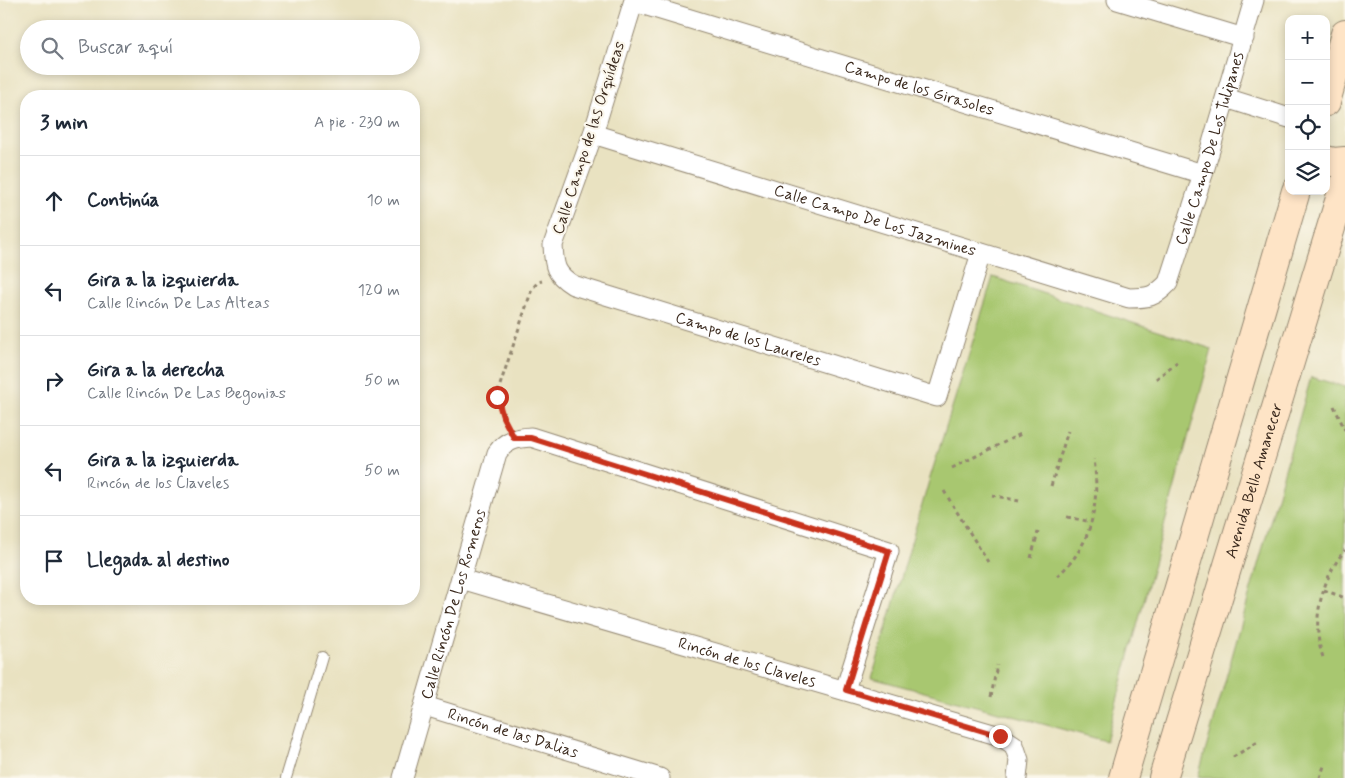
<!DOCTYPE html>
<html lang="es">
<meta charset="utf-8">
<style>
:root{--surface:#fff;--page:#f6f6f7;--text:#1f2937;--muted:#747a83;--line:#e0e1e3}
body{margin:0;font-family:Mynerve,sans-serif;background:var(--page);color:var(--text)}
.controls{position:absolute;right:15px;top:15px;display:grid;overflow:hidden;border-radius:10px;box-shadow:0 2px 8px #0003}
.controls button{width:45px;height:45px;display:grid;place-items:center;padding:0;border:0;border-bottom:1px solid var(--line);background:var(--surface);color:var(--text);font:25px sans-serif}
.stop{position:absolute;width:15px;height:15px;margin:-11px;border:4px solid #c8321e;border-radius:50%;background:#fff}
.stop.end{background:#c8321e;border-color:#fff;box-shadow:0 1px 5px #0008}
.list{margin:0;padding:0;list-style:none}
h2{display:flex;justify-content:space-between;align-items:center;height:65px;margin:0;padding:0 20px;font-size:21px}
h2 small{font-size:16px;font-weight:400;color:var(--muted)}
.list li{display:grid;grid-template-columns:32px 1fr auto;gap:15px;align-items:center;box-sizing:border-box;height:90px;padding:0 20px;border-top:1px solid var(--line)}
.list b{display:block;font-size:19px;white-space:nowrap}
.list p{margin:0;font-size:16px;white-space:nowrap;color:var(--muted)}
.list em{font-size:16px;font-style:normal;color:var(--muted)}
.icon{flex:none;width:28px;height:28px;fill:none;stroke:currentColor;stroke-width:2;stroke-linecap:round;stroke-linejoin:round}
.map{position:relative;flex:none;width:1345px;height:778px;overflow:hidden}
.search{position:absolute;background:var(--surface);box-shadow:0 2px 8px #0003;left:20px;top:20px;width:400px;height:55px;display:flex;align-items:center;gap:12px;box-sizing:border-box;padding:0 18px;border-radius:28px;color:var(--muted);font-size:19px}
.panel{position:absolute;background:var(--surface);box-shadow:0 2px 8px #0003;left:20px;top:90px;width:400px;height:515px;border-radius:20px}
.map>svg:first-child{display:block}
.green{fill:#a8c76f;stroke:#727846}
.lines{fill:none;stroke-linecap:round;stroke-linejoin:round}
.lane-casing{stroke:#928670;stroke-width:12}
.street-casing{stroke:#928670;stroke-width:21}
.secondary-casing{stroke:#928670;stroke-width:30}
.path{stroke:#928670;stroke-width:3;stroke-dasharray:4 4;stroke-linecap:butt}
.lane{stroke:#fff;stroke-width:10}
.street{stroke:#fff;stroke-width:19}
.secondary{stroke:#fee4c6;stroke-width:28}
.route{stroke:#c8321e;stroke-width:6}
.labels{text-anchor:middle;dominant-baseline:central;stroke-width:4.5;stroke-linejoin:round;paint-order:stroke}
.street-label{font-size:16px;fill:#3b2a1e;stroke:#fbf7ec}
</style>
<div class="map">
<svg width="1345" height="778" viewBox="0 0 1345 778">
<rect width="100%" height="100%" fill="#fbf7ec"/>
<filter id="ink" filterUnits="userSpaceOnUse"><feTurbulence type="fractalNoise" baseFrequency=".02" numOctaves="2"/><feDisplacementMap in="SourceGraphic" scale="10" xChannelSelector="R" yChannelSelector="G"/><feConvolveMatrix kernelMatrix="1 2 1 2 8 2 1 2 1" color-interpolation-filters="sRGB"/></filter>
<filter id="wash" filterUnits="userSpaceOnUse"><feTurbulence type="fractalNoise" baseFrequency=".0096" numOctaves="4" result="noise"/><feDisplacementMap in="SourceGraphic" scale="20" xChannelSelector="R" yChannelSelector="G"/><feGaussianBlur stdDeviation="1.12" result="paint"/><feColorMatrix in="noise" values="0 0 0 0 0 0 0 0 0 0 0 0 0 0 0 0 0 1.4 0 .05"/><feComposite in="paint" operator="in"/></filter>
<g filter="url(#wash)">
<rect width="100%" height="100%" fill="#e9e2c1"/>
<path class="green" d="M993 277 1212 349 1106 741 872 678 929 481Z
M1311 377 1345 387V778H1201L1198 777Z"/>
</g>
<g filter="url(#ink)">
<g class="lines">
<g class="lane-casing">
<path id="lane" d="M286 778 322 657"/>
</g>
<g class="street-casing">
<g id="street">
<path id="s1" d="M634 0 593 134 553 245C554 266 555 274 573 285L937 397 981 253"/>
<path d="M1117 0 1244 38"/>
<path id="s2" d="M634 2 1203 174"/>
<path d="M1226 98 1289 118"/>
<path id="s3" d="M593 134 1129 298C1148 298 1155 297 1168 283L1203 174 1254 0"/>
<path id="s4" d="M461 579 1000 736 1014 745 1019 760 1017 778"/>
<path id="s5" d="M425 706 660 778"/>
<path id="s6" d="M403 778 497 453C506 440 516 438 531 437L889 551 845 690"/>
</g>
</g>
<g class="secondary-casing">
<g id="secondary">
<path d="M1326 102 1345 34"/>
<path d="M1326 160 1333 162 1345 161"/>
<path d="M1123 778 1296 191"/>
<path id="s7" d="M1163 778 1345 182"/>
</g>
</g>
<path class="path" d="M1156 379 1177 362
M1334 406 1345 430
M506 423 497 397 499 388 532 289 538 282 542 281
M952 468 1023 433
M1051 486 1068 431
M944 491 988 562
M992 495 1019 501
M1067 517 1092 522
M1031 558 1038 532
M1057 576C1092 547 1100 503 1094 459
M1324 590 1345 598
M1323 657C1310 622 1322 578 1345 550
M991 697 997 665
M1233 757 1258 742
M1320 778 1325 763"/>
<use href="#lane" class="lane"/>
<use href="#street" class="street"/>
<use href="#secondary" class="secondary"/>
</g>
</g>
<g class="lines" filter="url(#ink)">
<path class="route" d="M497 397 503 417 514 438H531L889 551 846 690 1000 736"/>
</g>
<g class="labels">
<g class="street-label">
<text stroke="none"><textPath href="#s2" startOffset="298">Campo de los Girasoles</textPath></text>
<text transform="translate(589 138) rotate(-72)">Calle Campo de las Orquídeas</text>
<text stroke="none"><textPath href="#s3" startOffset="745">Calle Campo De Los Tulipanes</textPath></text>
<text stroke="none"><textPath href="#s3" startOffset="295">Calle Campo De Los Jazmines</textPath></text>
<text stroke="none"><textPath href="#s1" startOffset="489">Campo de los Laureles</textPath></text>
<text stroke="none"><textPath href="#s7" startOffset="311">Avenida Bello Amanecer</textPath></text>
<text stroke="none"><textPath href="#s6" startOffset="181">Calle Rincón De Los Romeros</textPath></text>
<text stroke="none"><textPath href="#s4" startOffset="298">Rincón de los Claveles</textPath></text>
<text stroke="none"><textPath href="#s5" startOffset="92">Rincón de las Dalias</textPath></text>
</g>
</g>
</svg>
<div class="controls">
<button>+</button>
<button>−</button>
<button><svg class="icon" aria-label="locate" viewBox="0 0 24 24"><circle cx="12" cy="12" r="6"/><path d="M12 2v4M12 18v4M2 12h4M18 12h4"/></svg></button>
<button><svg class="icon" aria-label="layers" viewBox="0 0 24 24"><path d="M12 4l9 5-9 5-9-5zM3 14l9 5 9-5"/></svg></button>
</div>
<div class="stop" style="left:497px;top:397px"></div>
<div class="stop end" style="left:1000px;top:736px"></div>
<div class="search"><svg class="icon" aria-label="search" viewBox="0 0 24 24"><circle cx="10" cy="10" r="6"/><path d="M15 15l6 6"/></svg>Buscar aquí</div>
<section class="panel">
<h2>3 min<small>A pie · 230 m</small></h2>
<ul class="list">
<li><svg class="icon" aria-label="ahead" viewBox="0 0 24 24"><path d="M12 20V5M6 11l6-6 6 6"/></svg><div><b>Continúa</b></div><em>10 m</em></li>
<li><svg class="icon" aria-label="left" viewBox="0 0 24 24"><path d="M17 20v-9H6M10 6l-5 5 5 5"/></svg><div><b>Gira a la izquierda</b><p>Calle Rincón De Las Alteas</p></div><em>120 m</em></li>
<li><svg class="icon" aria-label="right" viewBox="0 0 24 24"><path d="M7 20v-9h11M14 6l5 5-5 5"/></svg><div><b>Gira a la derecha</b><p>Calle Rincón De Las Begonias</p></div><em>50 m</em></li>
<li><svg class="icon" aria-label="left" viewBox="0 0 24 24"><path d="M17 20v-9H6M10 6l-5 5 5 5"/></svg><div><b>Gira a la izquierda</b><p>Rincón de los Claveles</p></div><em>50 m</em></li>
<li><svg class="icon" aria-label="arrive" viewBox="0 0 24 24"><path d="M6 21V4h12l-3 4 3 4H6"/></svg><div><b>Llegada al destino</b></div></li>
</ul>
</section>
</div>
